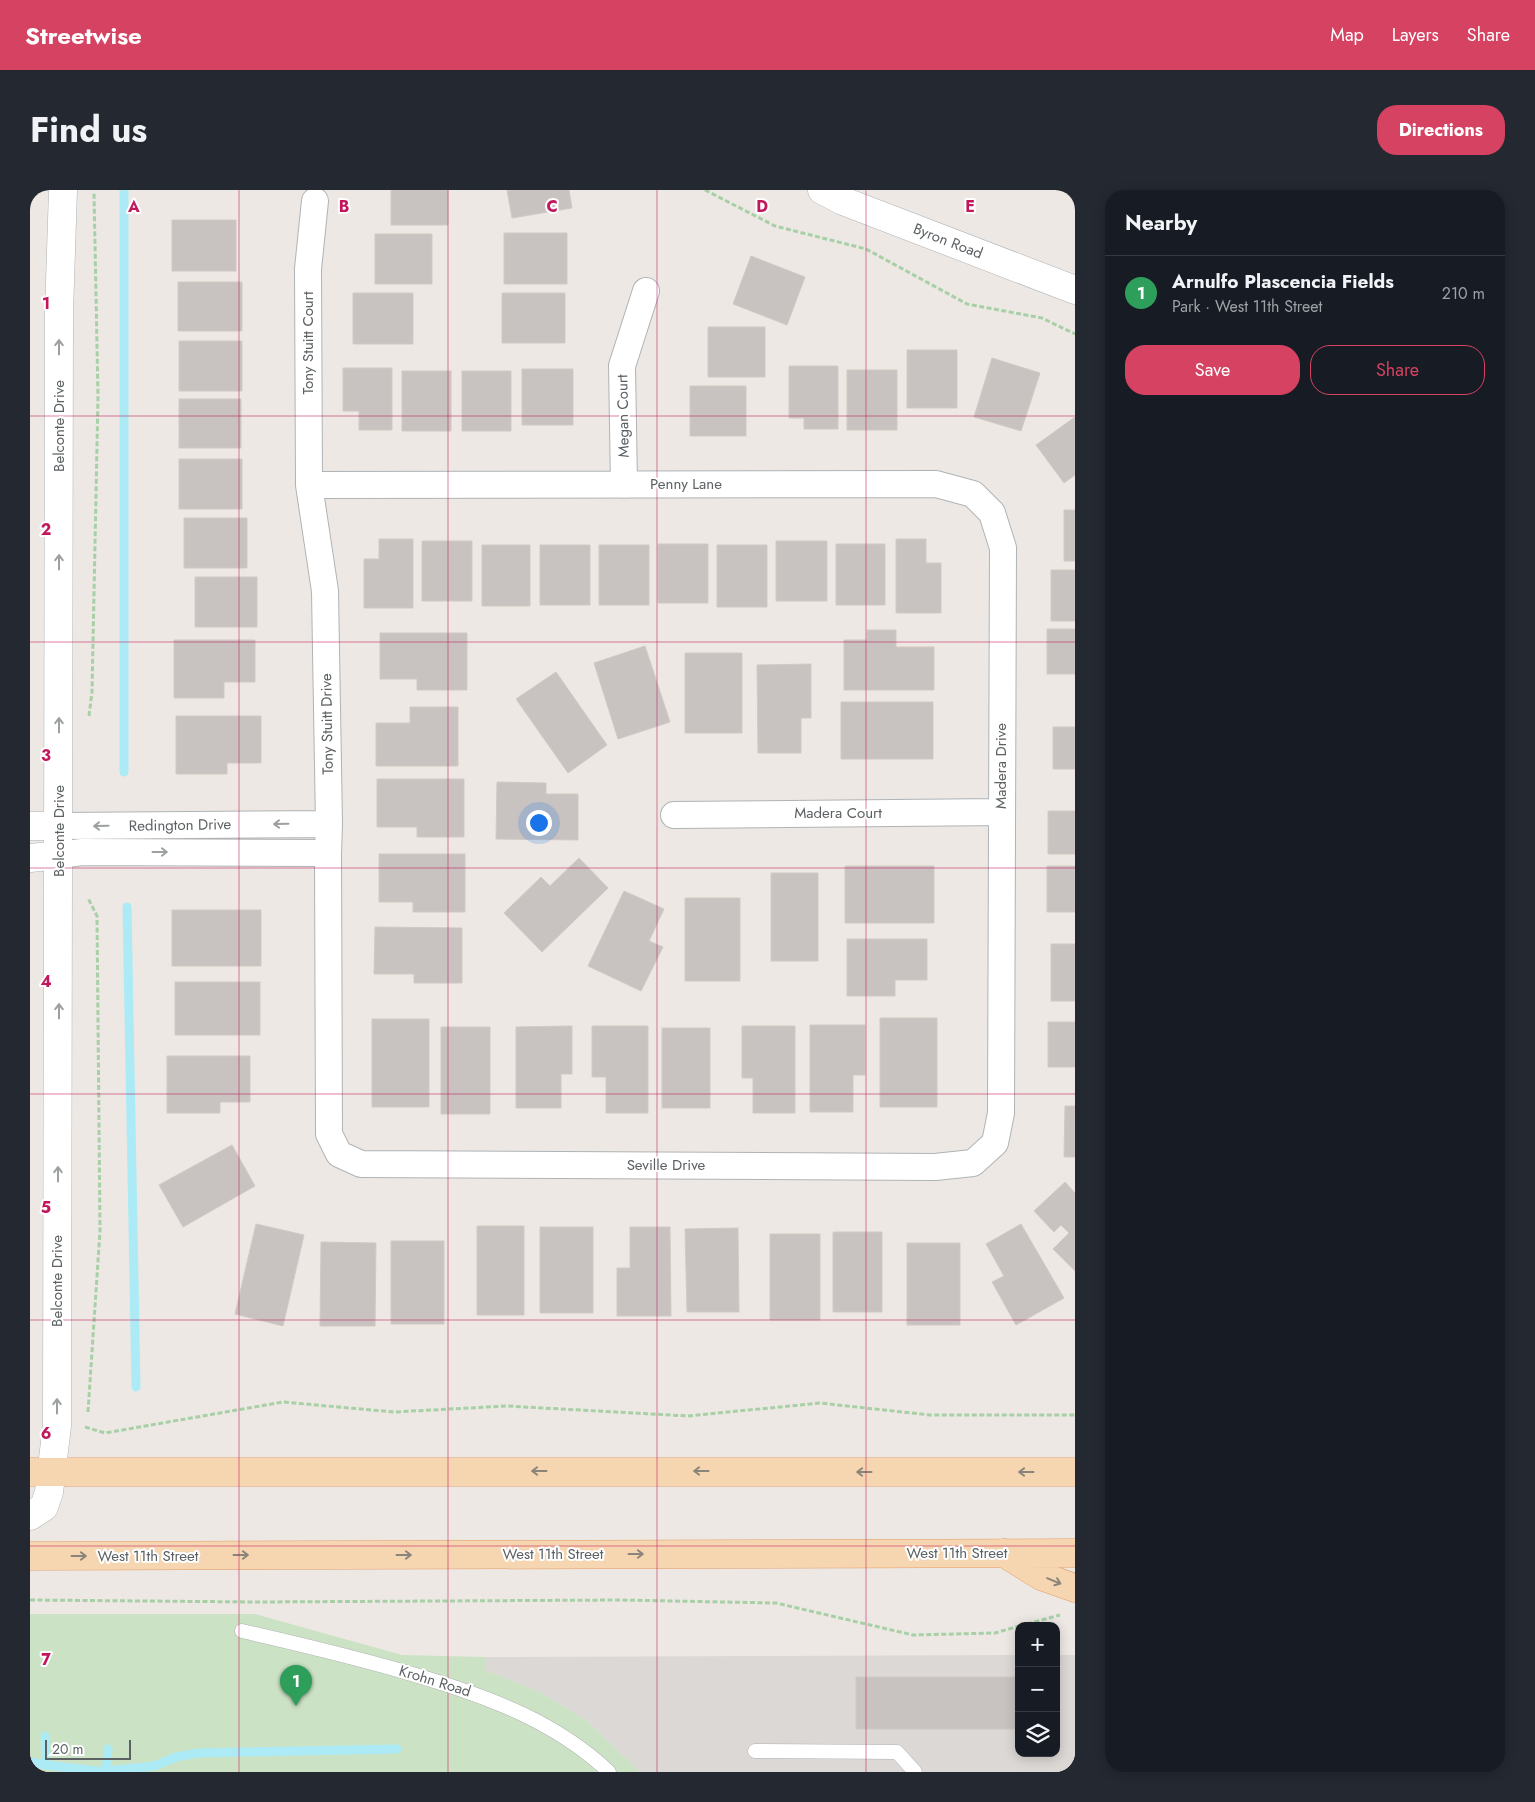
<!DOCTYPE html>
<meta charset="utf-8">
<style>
:root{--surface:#171b24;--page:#242831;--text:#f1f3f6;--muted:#9ea1a6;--line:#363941;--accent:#d54262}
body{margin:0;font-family:Jost,sans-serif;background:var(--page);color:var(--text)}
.controls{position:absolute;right:15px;bottom:15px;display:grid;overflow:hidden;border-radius:10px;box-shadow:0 2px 12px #0003}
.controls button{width:45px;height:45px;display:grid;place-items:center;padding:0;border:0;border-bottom:1px solid var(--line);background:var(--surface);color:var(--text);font:25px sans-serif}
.scale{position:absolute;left:15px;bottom:12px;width:86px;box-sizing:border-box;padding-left:5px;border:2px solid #5c6163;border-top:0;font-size:14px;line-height:18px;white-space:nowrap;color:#5c6163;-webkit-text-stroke:4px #fff;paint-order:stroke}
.you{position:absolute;left:508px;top:632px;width:18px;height:18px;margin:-12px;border:4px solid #fff;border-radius:50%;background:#1a73e8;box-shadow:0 0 0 8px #1a73e833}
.badge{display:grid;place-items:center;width:32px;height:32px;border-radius:50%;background:var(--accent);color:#fff;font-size:16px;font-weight:700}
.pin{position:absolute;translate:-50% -41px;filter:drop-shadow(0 1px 2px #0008)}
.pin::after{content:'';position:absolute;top:26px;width:18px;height:15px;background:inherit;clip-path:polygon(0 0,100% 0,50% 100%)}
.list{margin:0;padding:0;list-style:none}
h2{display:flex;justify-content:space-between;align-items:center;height:65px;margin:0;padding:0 20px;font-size:21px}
h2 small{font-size:16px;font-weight:400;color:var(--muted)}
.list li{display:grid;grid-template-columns:32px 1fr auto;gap:15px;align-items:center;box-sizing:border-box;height:75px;padding:0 20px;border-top:1px solid var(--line)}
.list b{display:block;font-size:19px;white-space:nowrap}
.list p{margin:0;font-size:16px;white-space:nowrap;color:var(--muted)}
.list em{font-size:16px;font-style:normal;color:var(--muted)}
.actions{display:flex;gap:10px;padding:15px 20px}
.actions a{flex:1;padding:11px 0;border:1px solid var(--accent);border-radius:20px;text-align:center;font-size:18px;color:var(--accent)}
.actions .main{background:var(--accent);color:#fff}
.icon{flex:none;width:28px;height:28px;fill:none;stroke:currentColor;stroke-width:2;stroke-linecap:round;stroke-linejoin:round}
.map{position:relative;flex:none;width:1045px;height:1582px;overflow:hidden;border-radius:20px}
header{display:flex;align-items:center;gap:30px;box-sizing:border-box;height:70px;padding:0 25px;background:var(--accent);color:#fff}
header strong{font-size:24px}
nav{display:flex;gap:28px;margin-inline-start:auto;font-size:18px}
.intro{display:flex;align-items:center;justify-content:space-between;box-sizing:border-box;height:120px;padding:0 30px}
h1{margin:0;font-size:35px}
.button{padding:12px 22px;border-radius:20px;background:var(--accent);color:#fff;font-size:18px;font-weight:700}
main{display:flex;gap:30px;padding:0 30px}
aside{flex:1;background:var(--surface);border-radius:20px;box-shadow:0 2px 12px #0003}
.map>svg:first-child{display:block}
.industrial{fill:#dcd8d6}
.green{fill:#cce2c4}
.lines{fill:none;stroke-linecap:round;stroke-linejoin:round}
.stream{stroke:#acebf5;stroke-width:9}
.building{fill:#c8c3c1;stroke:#d1c9c3}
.lane-casing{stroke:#b0b3b5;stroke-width:15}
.street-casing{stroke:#b0b3b5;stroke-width:28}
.secondary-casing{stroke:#afb3b6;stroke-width:29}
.primary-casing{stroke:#e19c69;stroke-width:29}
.path{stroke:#a8d0a7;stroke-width:3;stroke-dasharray:5 2.5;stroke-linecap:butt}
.lane{stroke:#fff;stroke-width:14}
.street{stroke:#fff;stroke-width:26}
.secondary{stroke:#fff;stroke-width:28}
.primary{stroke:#f5d6b1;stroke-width:28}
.oneway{stroke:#9da0a1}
.oneway2{stroke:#8a847a}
.grid{fill:none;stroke:#c2185b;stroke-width:1;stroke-opacity:0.55}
.labels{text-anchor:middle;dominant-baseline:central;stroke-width:4;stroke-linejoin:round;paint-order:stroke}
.street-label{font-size:15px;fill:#5c6163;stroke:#fff}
.grid-label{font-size:16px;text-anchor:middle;font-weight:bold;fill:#c2185b;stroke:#fff;stroke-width:4;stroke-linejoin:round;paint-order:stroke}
</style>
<header>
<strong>Streetwise</strong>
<nav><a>Map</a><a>Layers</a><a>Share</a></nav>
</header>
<div class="intro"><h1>Find us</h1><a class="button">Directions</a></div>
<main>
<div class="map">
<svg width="1045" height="1582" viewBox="0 0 1045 1582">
<rect width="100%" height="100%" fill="#ede8e4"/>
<path class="industrial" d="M989 1465V1563H1026V1465H1045V1582H610L556 1530 510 1502 455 1480V1467Z"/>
<path class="green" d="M0 1424H225L372 1465 455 1467V1480L510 1502 556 1530 610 1582H0Z"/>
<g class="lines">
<path class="stream" d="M94 582V0
M97 717 106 1197
M15 1546 16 1575 76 1582
M78 1559 76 1581 124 1576 146 1567 168 1563 367 1559
M0 1572 16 1575"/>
</g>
<path class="building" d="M361 0H418V35H361Z
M477 0H539L542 18 482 28Z
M142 30H206V81H142Z
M474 43H537V94H474Z
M345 44H402V94H345Z
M721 66 775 87 757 135 703 114Z
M148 92H212V141H148Z
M323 103H383V154H323Z
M472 103H535V153H472Z
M678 137H735V187H678Z
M149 151H212V201H149Z
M877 160H927V218H877Z
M962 168 1010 183 991 241 944 227Z
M759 176H808V239H774V228H759Z
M313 178H362V240H329V221H313Z
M492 179H543V235H492Z
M817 180H867V240H817Z
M372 181H421V241H372Z
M432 181H481V241H432Z
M660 196H716V246H660Z
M149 209H211V258H149Z
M1045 227V285L1034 293 1006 255Z
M149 269H212V319H149Z
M1034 320H1045V371H1034Z
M154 328H217V378H154Z
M349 349H383V418H334V369H349Z
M866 349H896V373H911V423H866Z
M392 351H442V411H392Z
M746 351H797V411H746Z
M628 354H678V413H628Z
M806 354H855V415H806Z
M452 355H500V416H452Z
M510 355H560V415H510Z
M569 355H619V415H569Z
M687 355H737V417H687Z
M1021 380H1045V431H1021Z
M165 387H227V437H165Z
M1017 439H1045V484H1017Z
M837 440H866V457H904V500H814V450H837Z
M350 443H437V500H387V489H350Z
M144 450H225V492H194V508H144Z
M615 456 640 532 588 549 564 473Z
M655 463H712V543H655Z
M781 474V528H771V563H728L727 475Z
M526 482 577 555 538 583 486 509Z
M811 512H903V569H811Z
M380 517H428V576H346V533H380Z
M146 526H231V573H197V584H146Z
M1023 537H1045V579H1023Z
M347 589H434V647H387V637H347Z
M467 592 516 593V604H548V650L466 649Z
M1018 621H1045V664H1018Z
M349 664H435V722H383V712H349Z
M549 668 578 698 512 762 474 723 511 687 520 696Z
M815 676H904V733H815Z
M1017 676H1045V722H1017Z
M741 683H788V771H741Z
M594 701 634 719 619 751 633 757 611 801 558 776Z
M655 708H710V791H655Z
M142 720H231V776H142Z
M345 737 432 738V793H384V784H344Z
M817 749H897V790H865V806H817Z
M1021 754H1045V811H1021Z
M145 792H230V845H145Z
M850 828H907V917H850Z
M342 829H399V917H342Z
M1018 832H1045V877H1018Z
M780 835H835V885H823V922H780Z
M542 836V884H531V918H486V837Z
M562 836H618V923H576V887H562Z
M712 836H765V923H723V888H712Z
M411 837H460V924H411Z
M632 838H680V918H632Z
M137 866H220V912H190V923H137Z
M1035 916H1045V967H1034Z
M202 955 225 996 153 1037 129 995Z
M1035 992 1045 1003V1081L1023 1059 1039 1043 1031 1035 1024 1042 1004 1021Z
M226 1034 274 1045 253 1136 205 1124Z
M991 1034 1034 1108 986 1135 962 1092 974 1086 956 1054Z
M447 1036H494V1125H447Z
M510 1037H563V1123H510Z
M600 1037H640L641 1126H587V1078H600Z
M708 1038 709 1122H657L655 1039Z
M803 1042H852V1122H803Z
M740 1044H790V1130H740Z
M361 1051H414V1134H361Z
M291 1052 346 1053 345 1136H290Z
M877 1053H930V1135H877Z
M826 1487H989V1539H826Z"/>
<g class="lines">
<g class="lane-casing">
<path id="lane" d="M212 1441C273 1455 333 1469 392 1487 461 1508 526 1532 579 1582
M725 1561 867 1562 885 1582"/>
</g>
<g class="street-casing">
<path id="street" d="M279 295 906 294 943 304 962 323 973 358 971 923 965 953 943 973 905 977 331 974 309 964 299 944 298 663 299 634 295 401 279 295 278 79 285 11
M594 295 592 176 616 101
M644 625 971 622
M29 636 299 634
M29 665 52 662 298 663"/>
</g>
<g class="secondary-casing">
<path id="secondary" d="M792 0 813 11 1045 100
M0 636H29
M0 668 29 665
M0 1326 14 1317 19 1302 27 1236 29 122 33 0"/>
</g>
<g class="primary-casing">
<path id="primary" d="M0 1282H1045
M974 1363 1011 1386 1045 1398
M0 1366 1045 1363"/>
</g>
<path class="path" d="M675 0 745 36 836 59 937 114 1012 128 1045 144
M59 526 62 502 68 206 64 3
M58 1222 70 1041 67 726 58 708
M55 1237 75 1243 253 1212 364 1222 477 1216 658 1226 790 1213 900 1225H1045
M0 1410 228 1412 591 1410 746 1413 883 1445 965 1443 989 1436
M990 1436 1030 1425"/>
<use href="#lane" class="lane"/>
<use href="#street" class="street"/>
<use href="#secondary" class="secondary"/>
<use href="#primary" class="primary"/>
</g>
<defs><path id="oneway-shaft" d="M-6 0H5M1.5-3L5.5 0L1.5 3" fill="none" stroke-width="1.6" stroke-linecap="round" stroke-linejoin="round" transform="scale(1.25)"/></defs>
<g class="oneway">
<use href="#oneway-shaft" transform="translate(29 157) rotate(-90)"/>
<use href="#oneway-shaft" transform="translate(29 372) rotate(-90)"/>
<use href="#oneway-shaft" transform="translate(29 535) rotate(-90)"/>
<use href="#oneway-shaft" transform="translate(251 634) rotate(179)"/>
<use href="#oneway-shaft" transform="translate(71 636) rotate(179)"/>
<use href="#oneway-shaft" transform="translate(130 662)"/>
<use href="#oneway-shaft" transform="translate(29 821) rotate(-90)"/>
<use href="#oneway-shaft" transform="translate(28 984) rotate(-90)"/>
<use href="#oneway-shaft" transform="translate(27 1216) rotate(-90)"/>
</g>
<g class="oneway2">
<use href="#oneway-shaft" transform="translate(509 1281) rotate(180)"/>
<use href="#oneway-shaft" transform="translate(671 1281) rotate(-180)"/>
<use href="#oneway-shaft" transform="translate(834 1282) rotate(-180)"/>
<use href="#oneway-shaft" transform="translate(996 1282) rotate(180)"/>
<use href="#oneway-shaft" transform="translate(606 1364)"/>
<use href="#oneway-shaft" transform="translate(211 1365)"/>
<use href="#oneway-shaft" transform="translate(374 1365)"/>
<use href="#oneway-shaft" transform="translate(49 1366)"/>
<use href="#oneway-shaft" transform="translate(1024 1391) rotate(22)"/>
</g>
<path class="grid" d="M209 0V1582M418 0V1582M627 0V1582M836 0V1582M0 226H1045M0 452H1045M0 678H1045M0 904H1045M0 1130H1045M0 1356H1045"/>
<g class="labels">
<g class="street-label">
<text transform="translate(918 51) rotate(21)">Byron Road</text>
<text transform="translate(278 153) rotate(-90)">Tony Stuitt Court</text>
<text transform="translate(593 226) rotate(-91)">Megan Court</text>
<text transform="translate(29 236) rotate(-90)">Belconte Drive</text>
<text x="656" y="294">Penny Lane</text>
<text transform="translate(297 534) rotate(-91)">Tony Stuitt Drive</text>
<text transform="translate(971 576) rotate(-90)">Madera Drive</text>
<text x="808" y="623">Madera Court</text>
<text transform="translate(150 635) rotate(-1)">Redington Drive</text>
<text transform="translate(29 641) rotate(-90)">Belconte Drive</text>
<text x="636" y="975">Seville Drive</text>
<text transform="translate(27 1091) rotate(-90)">Belconte Drive</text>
<text x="927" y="1363">West 11th Street</text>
<text x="523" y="1364">West 11th Street</text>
<text x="118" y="1366">West 11th Street</text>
<text transform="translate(405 1491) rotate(17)">Krohn Road</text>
</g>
</g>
<g class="grid-label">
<text x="104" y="22">A</text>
<text x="314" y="22">B</text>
<text x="522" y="22">C</text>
<text x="732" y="22">D</text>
<text x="940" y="22">E</text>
<text x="16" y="119">1</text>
<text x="16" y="345">2</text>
<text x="16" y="571">3</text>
<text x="16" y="797">4</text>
<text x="16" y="1023">5</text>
<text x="16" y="1249">6</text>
<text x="16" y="1475">7</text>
</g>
</svg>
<div class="controls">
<button>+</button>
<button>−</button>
<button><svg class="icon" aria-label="layers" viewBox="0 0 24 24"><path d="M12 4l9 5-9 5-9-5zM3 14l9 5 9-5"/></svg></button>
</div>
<div class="scale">20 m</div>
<div class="you"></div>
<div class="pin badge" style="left:266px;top:1516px;background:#2e9e5b">1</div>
</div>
<aside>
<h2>Nearby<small></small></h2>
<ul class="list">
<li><span class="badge" style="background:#2e9e5b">1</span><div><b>Arnulfo Plascencia Fields</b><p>Park · West 11th Street</p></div><em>210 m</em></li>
</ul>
<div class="actions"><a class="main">Save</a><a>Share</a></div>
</aside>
</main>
